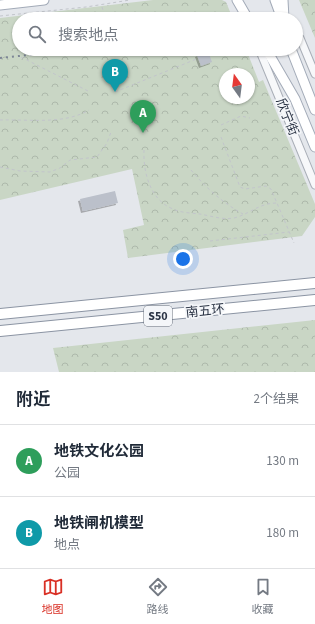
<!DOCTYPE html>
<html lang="zh">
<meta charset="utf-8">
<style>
:root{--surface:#fff;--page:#f6f6f7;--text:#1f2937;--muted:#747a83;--line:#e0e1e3;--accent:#d93025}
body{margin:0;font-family:"Source Sans 3","Noto Sans SC",sans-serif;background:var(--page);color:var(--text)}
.compass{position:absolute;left:219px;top:68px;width:36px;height:36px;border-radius:50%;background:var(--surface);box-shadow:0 1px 3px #0004;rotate:346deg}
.you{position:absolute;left:183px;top:259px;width:14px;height:14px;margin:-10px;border:3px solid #fff;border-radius:50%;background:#1a73e8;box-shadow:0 0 0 6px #1a73e833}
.badge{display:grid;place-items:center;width:26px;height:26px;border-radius:50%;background:var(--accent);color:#fff;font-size:13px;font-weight:700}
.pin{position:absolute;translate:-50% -33px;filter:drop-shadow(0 1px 2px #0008)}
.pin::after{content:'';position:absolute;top:21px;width:14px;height:12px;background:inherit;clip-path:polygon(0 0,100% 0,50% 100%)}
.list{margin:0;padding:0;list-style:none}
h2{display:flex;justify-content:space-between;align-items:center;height:52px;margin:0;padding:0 16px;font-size:17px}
h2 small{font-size:13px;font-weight:400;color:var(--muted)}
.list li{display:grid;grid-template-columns:26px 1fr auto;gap:12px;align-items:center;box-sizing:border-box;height:72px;padding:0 16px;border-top:1px solid var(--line)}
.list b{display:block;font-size:15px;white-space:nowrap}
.list p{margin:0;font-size:13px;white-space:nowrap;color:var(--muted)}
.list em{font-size:13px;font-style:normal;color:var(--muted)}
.icon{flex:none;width:22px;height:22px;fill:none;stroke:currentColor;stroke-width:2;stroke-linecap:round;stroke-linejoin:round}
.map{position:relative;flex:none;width:315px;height:372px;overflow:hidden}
.search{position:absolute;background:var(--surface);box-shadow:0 1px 3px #0004;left:12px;right:12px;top:12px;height:44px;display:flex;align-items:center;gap:10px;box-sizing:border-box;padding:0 14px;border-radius:22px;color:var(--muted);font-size:15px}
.sheet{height:196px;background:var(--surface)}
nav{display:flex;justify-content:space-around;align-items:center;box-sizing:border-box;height:56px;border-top:1px solid var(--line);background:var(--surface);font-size:11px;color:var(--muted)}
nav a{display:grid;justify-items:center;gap:2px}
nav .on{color:var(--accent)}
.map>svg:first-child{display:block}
.park{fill:url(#park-crowns);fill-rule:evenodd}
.building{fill:#bbc0ca;filter:url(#shadow)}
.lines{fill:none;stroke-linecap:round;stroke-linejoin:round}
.minor-casing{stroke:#a9aeb7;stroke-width:9}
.major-casing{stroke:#a3abb8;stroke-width:11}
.highway-casing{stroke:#8b94a3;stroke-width:12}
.path{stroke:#c2c5cb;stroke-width:1;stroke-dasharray:3 3;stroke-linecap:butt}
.minor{stroke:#f7f8fa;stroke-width:7}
.major{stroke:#fff;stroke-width:9}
.highway{stroke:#fff;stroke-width:10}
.rail{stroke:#7d8696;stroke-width:2;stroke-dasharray:2 4;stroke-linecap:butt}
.labels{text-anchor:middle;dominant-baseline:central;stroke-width:3.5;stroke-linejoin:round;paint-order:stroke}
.shield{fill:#f4f6f9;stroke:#676e7b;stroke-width:1}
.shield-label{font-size:12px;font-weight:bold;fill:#2b3445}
.street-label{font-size:13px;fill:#2b3445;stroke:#f4f6f9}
</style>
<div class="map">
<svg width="315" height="372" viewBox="0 0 315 372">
<defs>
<pattern id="park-crowns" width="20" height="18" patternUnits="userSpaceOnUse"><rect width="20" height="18" fill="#c9d6c5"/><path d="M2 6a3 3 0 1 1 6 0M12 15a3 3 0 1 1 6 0" fill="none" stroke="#adb8ab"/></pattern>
<filter id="shadow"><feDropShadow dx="-2" dy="2" stdDeviation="0" flood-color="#0004"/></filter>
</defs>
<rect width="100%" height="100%" fill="#e4e7ec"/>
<path class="park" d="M153 0H222L226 2 233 19H19V49H246L259 82 263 80 315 204V217L302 236 128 258 123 230 144 225 132 169 0 200V18ZM225 74H249V98H225Z
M299 0H315V38Z
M315 320V372H59L53 348Z"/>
<path class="building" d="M208 51 212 62 201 66 197 55Z
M115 191 118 203 83 211 80 199Z"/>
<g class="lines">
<g class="minor-casing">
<path id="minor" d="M296 35 300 38 315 74
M259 49 315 185"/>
</g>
<g class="major-casing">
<path id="major" d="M237 0 248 19
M275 0 282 19
M283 0 284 18
M0 5 44 0
M266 49 295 99 315 147
M291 49 315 110"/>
</g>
<g class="highway-casing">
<path id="highway" d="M0 314 315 283
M0 331 315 300"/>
</g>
<path class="path" d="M102 7 106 19
M0 16 86 7 130 0
M21 57 88 91
M115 92 199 58
M0 120C28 119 64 125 89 110
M221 125 241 116 250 118
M221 137 240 187 245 189 266 186 271 189 294 243
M144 150C143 172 150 200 173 209 181 213 192 213 200 214 211 216 223 220 234 218 250 214 259 203 277 203
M0 167 20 171 50 172 60 168 70 160 97 157 107 143 111 132
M191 170C206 188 223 203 243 214
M210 241 289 232"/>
<use href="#minor" class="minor"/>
<use href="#major" class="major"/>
<use href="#highway" class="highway"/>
<path class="rail" d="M0 58 85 49"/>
</g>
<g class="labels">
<rect class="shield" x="144" y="306" width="28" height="20" rx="3"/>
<g class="shield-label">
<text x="158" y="316">S50</text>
</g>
<g class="street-label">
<text transform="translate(287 117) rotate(68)">欣宁街</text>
<text transform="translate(205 311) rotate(-6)">南五环</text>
</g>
</g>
</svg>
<svg class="compass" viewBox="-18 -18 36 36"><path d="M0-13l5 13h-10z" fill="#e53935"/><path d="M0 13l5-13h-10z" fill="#747a83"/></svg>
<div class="you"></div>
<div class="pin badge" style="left:143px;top:133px;background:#2e9e5b">A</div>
<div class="pin badge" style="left:115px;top:92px;background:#0f9aa8">B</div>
<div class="search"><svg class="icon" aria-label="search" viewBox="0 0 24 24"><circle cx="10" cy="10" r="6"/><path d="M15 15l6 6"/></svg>搜索地点</div>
</div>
<section class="sheet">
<h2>附近<small>2个结果</small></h2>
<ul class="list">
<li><span class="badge" style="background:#2e9e5b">A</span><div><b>地铁文化公园</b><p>公园</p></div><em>130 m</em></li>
<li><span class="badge" style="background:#0f9aa8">B</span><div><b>地铁闸机模型</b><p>地点</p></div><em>180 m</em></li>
</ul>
</section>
<nav>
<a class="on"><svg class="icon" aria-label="map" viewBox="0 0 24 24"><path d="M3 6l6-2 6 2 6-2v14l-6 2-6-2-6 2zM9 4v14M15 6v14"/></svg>地图</a>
<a><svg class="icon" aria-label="directions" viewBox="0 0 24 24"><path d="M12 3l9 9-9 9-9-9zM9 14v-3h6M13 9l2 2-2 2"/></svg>路线</a>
<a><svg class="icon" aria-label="saved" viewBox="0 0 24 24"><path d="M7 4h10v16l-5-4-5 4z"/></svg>收藏</a>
</nav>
